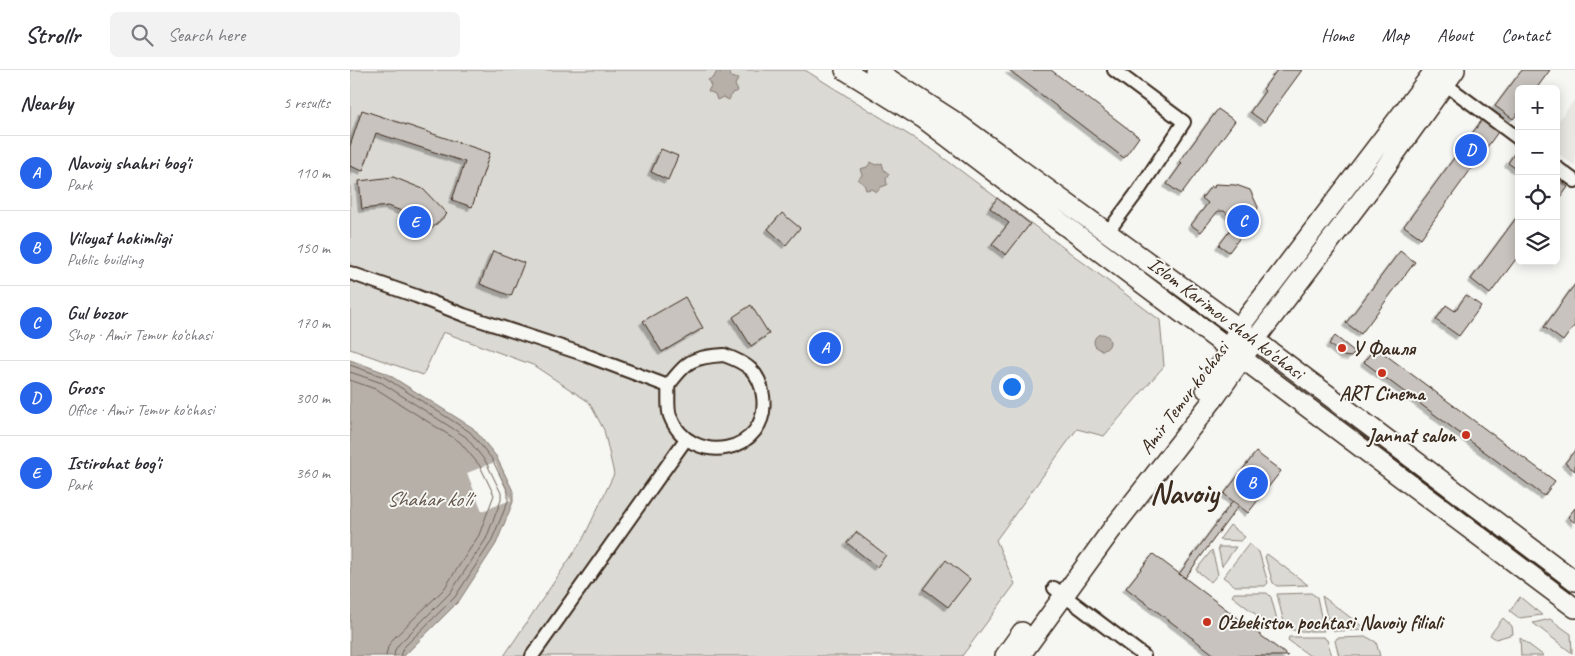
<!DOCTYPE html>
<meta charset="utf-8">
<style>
:root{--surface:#fff;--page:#f2f2f3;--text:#2b2b33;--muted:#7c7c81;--line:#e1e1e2;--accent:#2563eb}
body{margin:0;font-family:Caveat,sans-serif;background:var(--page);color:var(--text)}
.controls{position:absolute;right:15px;top:15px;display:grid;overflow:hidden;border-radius:8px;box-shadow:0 2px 12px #0003}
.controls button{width:45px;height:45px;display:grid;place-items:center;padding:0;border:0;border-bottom:1px solid var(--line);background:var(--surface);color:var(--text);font:25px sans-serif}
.you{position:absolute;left:661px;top:316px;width:18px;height:18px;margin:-12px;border:4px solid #fff;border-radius:50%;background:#1a73e8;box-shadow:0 0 0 8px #1a73e833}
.badge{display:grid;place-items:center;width:32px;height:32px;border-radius:50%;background:var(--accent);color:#fff;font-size:16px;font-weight:700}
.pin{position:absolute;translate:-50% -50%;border:2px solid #fff;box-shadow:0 1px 5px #0006}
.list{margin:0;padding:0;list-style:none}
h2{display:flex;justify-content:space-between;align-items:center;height:65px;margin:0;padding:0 20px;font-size:21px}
h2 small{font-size:16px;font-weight:400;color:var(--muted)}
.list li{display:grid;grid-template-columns:32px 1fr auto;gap:15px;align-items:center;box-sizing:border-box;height:75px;padding:0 20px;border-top:1px solid var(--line)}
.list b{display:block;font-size:19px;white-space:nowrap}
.list p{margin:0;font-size:16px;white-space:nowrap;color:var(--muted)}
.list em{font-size:16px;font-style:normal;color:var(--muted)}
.icon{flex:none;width:28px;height:28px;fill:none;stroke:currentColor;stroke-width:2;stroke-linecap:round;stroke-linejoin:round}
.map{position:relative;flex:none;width:1225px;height:586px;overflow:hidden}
header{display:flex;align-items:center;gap:30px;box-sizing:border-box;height:70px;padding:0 25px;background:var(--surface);border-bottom:1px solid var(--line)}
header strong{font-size:24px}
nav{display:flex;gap:28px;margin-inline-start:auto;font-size:18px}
.search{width:350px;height:45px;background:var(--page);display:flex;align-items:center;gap:12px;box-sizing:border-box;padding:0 18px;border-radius:8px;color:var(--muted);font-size:19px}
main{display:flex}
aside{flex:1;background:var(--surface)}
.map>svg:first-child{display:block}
.built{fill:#e8e7e2}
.green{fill:#dad9d3;stroke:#8a8278}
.water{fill:#b6b0a9;stroke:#857a71}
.pier{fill:#f6f6f2}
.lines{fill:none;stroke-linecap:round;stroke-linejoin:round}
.shore{stroke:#6c6056;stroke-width:1}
.building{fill:#c8c3be;stroke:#3b2a1e;filter:url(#shadow)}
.street-casing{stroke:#3b2a1e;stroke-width:16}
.secondary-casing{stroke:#3b2a1e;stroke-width:22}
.street{stroke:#f6f6f2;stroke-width:12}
.secondary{stroke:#f6f6f2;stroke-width:19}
.poi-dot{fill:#c8321e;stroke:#f6f6f2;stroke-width:2}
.labels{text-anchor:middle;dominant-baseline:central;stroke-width:4;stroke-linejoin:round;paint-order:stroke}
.street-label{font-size:20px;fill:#3b2a1e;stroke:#f6f6f2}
.poi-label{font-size:20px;font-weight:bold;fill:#3b2a1e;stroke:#f6f6f2;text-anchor:start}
.water-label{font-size:21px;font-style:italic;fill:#605248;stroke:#f6f6f2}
.town-label{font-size:30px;font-weight:bold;fill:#3b2a1e;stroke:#f6f6f2}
</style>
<header>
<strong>Strollr</strong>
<div class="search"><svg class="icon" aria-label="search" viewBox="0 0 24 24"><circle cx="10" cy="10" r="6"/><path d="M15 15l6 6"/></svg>Search here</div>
<nav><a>Home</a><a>Map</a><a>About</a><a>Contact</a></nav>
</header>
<main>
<aside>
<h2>Nearby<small>5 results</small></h2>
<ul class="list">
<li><span class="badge">A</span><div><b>Navoiy shahri bog'i</b><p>Park</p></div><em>110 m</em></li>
<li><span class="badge">B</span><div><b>Viloyat hokimligi</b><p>Public building</p></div><em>150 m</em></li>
<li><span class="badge">C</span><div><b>Gul bozor</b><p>Shop · Amir Temur ko‘chasi</p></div><em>170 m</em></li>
<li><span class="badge">D</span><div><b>Gross</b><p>Office · Amir Temur ko‘chasi</p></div><em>300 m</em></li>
<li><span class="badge">E</span><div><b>Istirohat bog'i</b><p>Park</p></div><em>360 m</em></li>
</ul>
</aside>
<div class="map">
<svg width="1225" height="586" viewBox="0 0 1225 586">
<defs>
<filter id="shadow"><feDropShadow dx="-3.5" dy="3.5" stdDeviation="0" flood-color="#0004"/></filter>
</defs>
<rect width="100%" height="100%" fill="#f6f6f2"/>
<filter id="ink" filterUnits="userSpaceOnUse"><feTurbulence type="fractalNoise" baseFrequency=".02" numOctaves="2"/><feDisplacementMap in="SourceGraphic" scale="10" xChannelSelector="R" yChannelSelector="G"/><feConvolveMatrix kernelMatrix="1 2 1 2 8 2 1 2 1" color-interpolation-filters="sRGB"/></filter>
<g filter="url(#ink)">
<path class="built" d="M1225 29V96L1206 82V54Z"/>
<path class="green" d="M0 0H455L583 80 810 250 814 296 754 366 727 359 646 470 665 514 612 586H154L233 469 264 404 254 360 239 332 183 295 93 262 73 305 0 279Z
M880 455 895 467 891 471 869 470Z
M899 474 909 482 918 513 915 516H885L873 507Z
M868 477H886L872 496Z
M862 480 868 504 861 512 846 500Z
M917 484 958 515 927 516 923 513 915 487Z
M884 523H917L921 527 929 557 926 560 882 526Z
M961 523 967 527 974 561C932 561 937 565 927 524Z
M972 526 1017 560 985 561 980 558Z
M1170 527 1192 545 1169 548 1160 541Z
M1153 548 1162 556 1163 564 1146 569 1140 565Z
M1200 549 1221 564 1222 583 1183 553Z
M939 567H973L977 570 982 586H960L938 570Z
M1017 567 1026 572 1030 586H989L985 571 987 568Z
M1170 568 1194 586H1171Z"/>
<path class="water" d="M379 0 381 7 388 9 385 15 388 21 382 23 379 30 373 27 367 30 365 24 358 21 361 16 358 10 364 7 367 1 372 3Z
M521 92 526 95 532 93 534 100 539 104 536 109 537 115 531 117 527 122 522 119 516 120 514 114 508 110 512 105 510 99 517 97Z
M744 272a8 8 0 1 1 16 0a8 8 0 1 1-16 0Z
M0 290 36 303 123 358 146 386 163 421V432L146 474 109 531 54 586H0Z"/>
<path class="pier" d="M145 392 161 430 132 441 117 403Z"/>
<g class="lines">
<path class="shore" d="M0 295 34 307 120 362 142 389 158 422V431L141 472 105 527 53 578 50 586
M0 302 32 313 116 367 136 392 151 423V430L136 469 100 523 49 574 45 580 44 586
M0 310 28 320 110 372 130 396 144 425 129 465 94 519 43 569 38 577 36 586"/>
</g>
<path class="building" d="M659 0H701L789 67 774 88Z
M927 0H952L914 52 900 42 915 21 913 19Z
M1172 0H1200L1186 19H1169V42L1163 49 1145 36Z
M868 39 885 51 831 124 817 114 832 93 830 91Z
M12 40 140 83 122 137 102 130 115 92 26 63 13 101 0 96V76Z
M1132 50 1148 62 1071 168 1054 156Z
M311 79 328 86 318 110 301 102Z
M1166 81 1169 83V101L1158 93Z
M43 107 73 119 97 144 77 163 57 143 38 136 12 139 9 111Z
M1206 109 1218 117 1206 134Z
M865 114 886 115 900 120 908 137 906 146 879 182 869 175 885 154 881 147 874 141H868L851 162 841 155 858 133 852 128 861 116 864 118Z
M647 128 680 154 656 185 642 174 659 153 640 138Z
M432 143 450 158 436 175 418 159Z
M1169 144V185L1140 224 1121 209Z
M143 181 174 193 161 226 130 214Z
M1050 181 1065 192 1011 264 996 253Z
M1225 214V255L1213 271 1194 257Z
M1116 225 1131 236 1109 266 1086 250 1096 235 1105 241Z
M335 227 353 258 312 282 293 251Z
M401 235 419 264 401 276 383 247Z
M985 266 1005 282 1001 287 993 286 979 274Z
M1025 277 1205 411 1194 426 1014 292Z
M1225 380V401L1215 393Z
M906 382 931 401 898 443 874 424Z
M883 431 889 435 835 508 829 504Z
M1225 438V453L1218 447Z
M506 462 536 485 527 497 497 473Z
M803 484 835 508 938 586H866L776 518Z
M596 490 620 509 598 537 574 519Z"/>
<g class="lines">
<g class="street-casing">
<path id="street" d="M1095 14 1169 69
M1206 97 1225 111
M757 163 789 120 834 52 764 0
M0 203 66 226 114 245 230 283 318 316
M374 285C396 293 410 301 413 326 421 384 340 399 320 346 317 338 319 325 318 316 337 290 343 287 374 285Z
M704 518 794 586
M182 586 336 369"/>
</g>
<g class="secondary-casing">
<path id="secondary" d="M495 0 574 49 661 115 1225 538
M525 0 604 51 905 270 1225 511
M856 319C870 300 877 279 889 258L1085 0
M655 586 672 562
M670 586 760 462 866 326 905 270 1022 116 1105 0"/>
</g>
<use href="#street" class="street"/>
<use href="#secondary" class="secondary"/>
</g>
</g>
<g class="poi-dot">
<circle cx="992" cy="278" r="5"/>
<circle cx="1032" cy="303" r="5"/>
<circle cx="1116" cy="365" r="5"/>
<circle cx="857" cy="552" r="5"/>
</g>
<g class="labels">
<g class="street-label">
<text transform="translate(876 248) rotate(37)">Islom Karimov shoh ko'chasi</text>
<text transform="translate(834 328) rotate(-53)">Amir Temur ko‘chasi</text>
</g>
<g class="poi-label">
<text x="1002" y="278">У Фаиля</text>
<text x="1032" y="323" text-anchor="middle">ART Cinema</text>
<text x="1106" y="365" text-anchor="end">Jannat salon</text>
<text x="867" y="552">O'zbekiston pochtasi Navoiy filiali</text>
</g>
<g class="water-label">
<text x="79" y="429">Shahar ko'li</text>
</g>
<g class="town-label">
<text x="834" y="423">Navoiy</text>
</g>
</g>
</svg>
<div class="controls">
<button>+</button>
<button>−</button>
<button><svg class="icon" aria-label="locate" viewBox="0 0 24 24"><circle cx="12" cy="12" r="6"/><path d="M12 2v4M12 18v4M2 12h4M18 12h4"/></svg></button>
<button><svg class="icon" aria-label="layers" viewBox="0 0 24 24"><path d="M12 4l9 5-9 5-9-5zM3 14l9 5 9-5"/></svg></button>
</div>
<div class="you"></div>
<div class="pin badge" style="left:475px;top:278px">A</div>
<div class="pin badge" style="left:902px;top:413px">B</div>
<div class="pin badge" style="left:893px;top:151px">C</div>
<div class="pin badge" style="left:1121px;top:80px">D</div>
<div class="pin badge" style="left:65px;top:152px">E</div>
</div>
</main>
